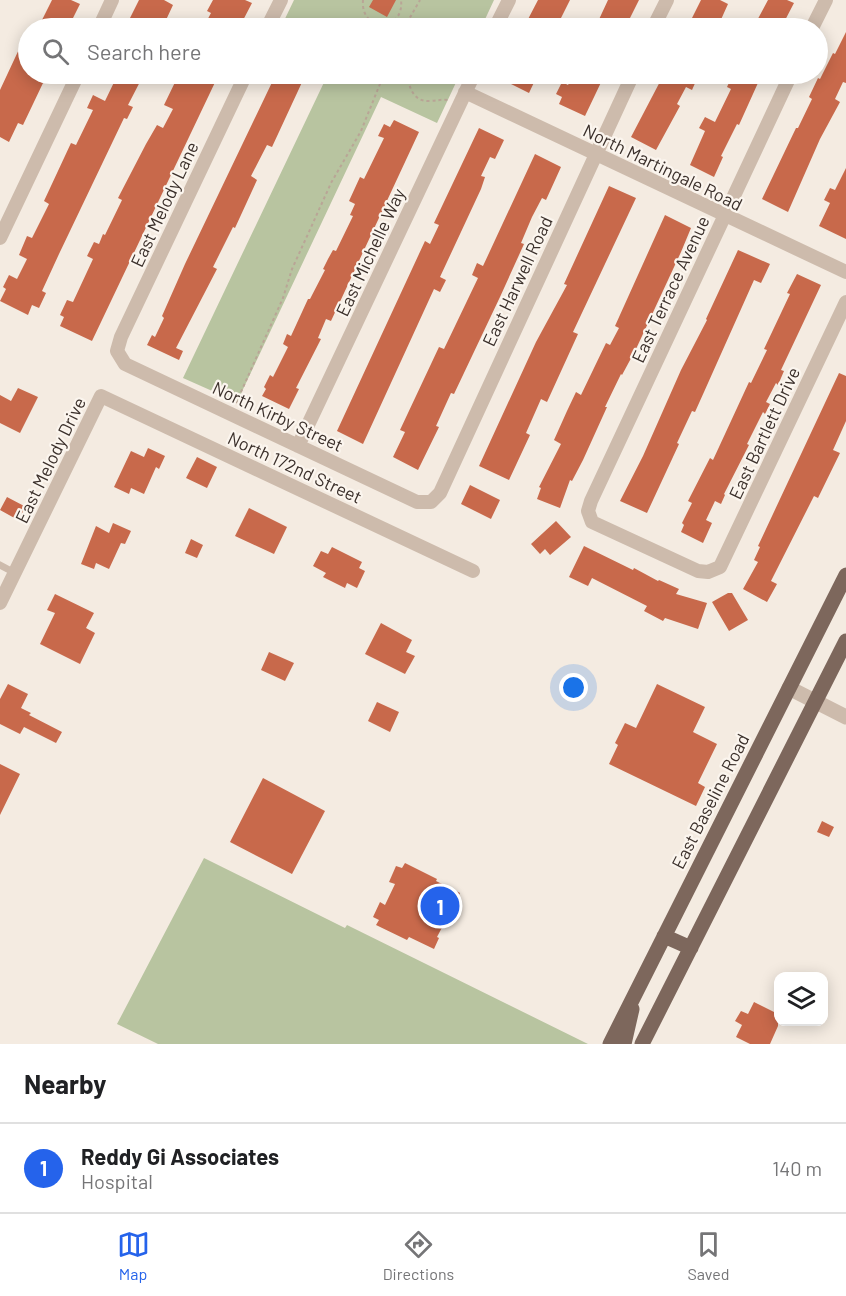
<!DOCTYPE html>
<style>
:root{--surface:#fff;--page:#f6f6f6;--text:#202124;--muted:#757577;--line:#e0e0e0;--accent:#2563eb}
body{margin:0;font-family:Barlow,sans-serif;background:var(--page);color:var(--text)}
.controls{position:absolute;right:18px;bottom:18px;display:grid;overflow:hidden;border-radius:12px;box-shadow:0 3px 15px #0003}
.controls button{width:54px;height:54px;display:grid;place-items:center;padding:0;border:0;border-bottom:2px solid var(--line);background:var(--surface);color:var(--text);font:30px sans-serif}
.you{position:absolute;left:574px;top:688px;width:21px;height:21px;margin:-15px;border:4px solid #fff;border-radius:50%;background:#1a73e8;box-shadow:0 0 0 9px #1a73e833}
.badge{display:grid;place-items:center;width:39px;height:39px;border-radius:50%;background:var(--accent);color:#fff;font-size:20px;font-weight:700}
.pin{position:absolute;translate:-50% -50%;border:3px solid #fff;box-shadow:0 2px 6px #0006}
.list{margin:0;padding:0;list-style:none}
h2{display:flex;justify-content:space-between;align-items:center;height:78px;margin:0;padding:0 24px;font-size:26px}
h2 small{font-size:20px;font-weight:400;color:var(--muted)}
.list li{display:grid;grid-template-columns:39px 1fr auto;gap:18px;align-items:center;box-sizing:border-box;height:90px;padding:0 24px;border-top:2px solid var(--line)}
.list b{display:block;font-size:22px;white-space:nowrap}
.list p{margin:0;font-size:20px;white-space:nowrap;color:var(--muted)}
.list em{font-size:20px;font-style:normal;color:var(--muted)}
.icon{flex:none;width:33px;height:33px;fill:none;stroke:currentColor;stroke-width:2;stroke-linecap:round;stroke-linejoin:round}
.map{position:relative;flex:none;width:846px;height:1044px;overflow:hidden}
.search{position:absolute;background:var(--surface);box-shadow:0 3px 15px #0003;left:18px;right:18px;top:18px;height:66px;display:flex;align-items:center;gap:15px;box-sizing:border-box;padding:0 21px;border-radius:33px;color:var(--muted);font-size:22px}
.sheet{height:168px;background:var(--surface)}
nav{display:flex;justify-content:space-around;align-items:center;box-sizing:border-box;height:84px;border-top:2px solid var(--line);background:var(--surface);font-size:16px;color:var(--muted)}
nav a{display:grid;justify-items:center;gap:3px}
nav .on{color:var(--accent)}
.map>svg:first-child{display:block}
.green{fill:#b8c4a0}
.building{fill:#c8694b}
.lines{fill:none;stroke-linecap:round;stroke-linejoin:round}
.path{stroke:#b9a596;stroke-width:2;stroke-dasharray:3 3;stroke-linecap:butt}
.service{stroke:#cdbbac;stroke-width:7}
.minor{stroke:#cdbbac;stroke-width:14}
.tertiary{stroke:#cdbbac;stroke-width:15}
.primary{stroke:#7d675c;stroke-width:15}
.labels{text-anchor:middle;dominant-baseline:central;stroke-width:4.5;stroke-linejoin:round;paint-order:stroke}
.street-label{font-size:18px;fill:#3b302b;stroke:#fbf5ee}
</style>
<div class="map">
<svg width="846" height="1044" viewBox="0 0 846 1044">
<rect width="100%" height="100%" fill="#f4ebe1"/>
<path class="green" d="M294 0H494L481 28H283L281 27Z
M328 74H460L437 123 381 97 237 402 183 378Z
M204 858 345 928 347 925 588 1044H158L117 1024Z"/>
<path class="building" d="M52 0H71L80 4 68 28H38Z
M139 0H164L173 5 166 20 170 22 166 28H125Z
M213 0H245L252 3 239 28H203L211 13 207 11Z
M373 0H396L387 17 369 7Z
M538 0H570L561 18 582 28H533L525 25Z
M608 0H639L625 28H595Z
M701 0H720L728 4 719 24 713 21 709 28H687Z
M768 0H787L794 3 781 28H753Z
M28 30V74H41L38 81 43 83 23 125 18 123 9 142 0 137V90Z
M846 32V83L843 82 835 99 840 102 820 139 788 212 762 199 796 128H798L812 99 809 97 818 78 820 79 833 53 835 54Z
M118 74H144L128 105 133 107 127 119 124 118 59 254 42 291 46 293 39 308 32 305 28 315 0 301 6 289 3 287 9 275 17 279 27 259 19 255 27 236 32 238 49 204 44 201 71 143 76 145 93 110 87 108 93 95 105 101Z
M179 74H219L92 341 60 326 64 317 60 315 67 300 73 302 93 259 87 256 94 242 99 244 103 234 105 235 122 200 118 198 146 144 157 125 163 128 173 109 164 105Z
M276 74H295L304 78 272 147 267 145 251 176 257 180 235 228 233 227 213 267 217 269 176 348 183 351 179 360 147 345 152 335 155 337 164 318 162 316 185 264Z
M511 74H538L529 93 507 82Z
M574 74H605L585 116 559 104 562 97 556 94 562 82 568 85Z
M664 74H680L696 81 692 90 686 87 677 104 680 106 656 150 631 137Z
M733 74H762L739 125 737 124 721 156 723 157 714 177 690 165 705 131 699 128 705 117 715 122 731 89 727 87Z
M394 120 419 132 331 321 326 319 318 338 321 339 296 388 299 389 289 409 262 396 266 389 264 387 270 375 273 377 288 347 283 344 287 334 291 336 308 299H310L325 270 323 269 328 259 333 250 336 251 353 216 350 215 355 204 349 201 360 177 364 179 384 138 378 136 384 124 390 127Z
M479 128 504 140 495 159 490 157 481 176 485 177 481 189 440 277 446 280 440 292 434 289 363 444 337 431 425 241 430 244 439 225 434 223Z
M535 154 561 167 546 200 542 198 532 217 521 243 524 244 500 297 454 394 451 393 436 426 439 427 418 470 393 457 405 432 400 430 439 347 444 349 478 278 472 275 477 263 483 266Z
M846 168V239L819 226 830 203 824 200 830 188 835 190Z
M609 186 636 198 573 332 578 334 547 402 541 399 526 433 530 435 509 480 479 466 536 342 567 285 564 284Z
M665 215 691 228 681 252 636 349 622 375 621 374 605 407H607L583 460 572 481 570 480 560 508 537 499 541 488 539 487 561 444 554 440 567 411 576 392 581 395 606 343 610 345 619 328 615 326Z
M738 250 770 264 761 283 754 280 704 392 695 412 692 411 677 443 679 444 647 513 620 501 643 456 681 370 707 320 706 319Z
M797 274 821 285 781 370 784 371 778 385 776 383 766 402 770 404 765 414 763 412 747 444 749 445 724 494 725 495 721 504 715 501 706 520 712 523 703 543 681 532 684 525 682 523 692 503 688 501 710 458 713 460 749 382 751 383 767 350 764 349 790 294 787 293Z
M839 373 846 376V421L833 450 840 453 818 498 814 496 771 581 777 584 767 602 743 589 758 562 754 560 760 547 758 546Z
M18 388 38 397 20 433 0 423V395L11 401Z
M148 448 165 456 159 469 156 467 144 494 131 488 129 494 114 487 131 451 144 457Z
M197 457 217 467 207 488 186 478Z
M470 485 500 500 491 519 461 504Z
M7 497 26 507 18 520 0 510Z
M249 508 287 527 274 554 235 536Z
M556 521 571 537 550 555 545 549 540 554 531 544Z
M113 523 131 531 125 544 121 543 109 569 96 563 94 569 81 564 96 526 109 533Z
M191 539 203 545 197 558 185 553Z
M584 546 633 570 634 568 658 581 659 580 679 589 676 594 707 603 698 629 665 618 663 621 644 611 647 606 592 578 588 586 569 577Z
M332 547 362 562 359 568 365 571 357 588 347 583 345 588 323 577 326 573 313 566 321 551 328 554Z
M728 593H732L748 620 729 631 712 602Z
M55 594 94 613 86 628 95 633 80 664 40 644 55 613 47 610Z
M381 623 412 640 406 652 415 656 405 674 365 654Z
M269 652 294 663 285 681 261 670Z
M8 684 28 694 21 708 31 713 29 715 62 732 56 743 24 727 20 734 0 724V699Z
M657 684 705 707 693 732 717 744 698 783 705 787 696 806 609 764 618 745 615 743 625 723 636 728Z
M377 702 399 712 390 732 368 721Z
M0 764 20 774 0 815Z
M263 778 325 811 292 874 230 842Z
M822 821 834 827 829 837 817 832Z
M405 863 437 879 436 881 460 893 437 937 439 938 434 949 409 937 407 940 376 925 379 920 373 917 380 902 385 905 395 884 389 882 396 866 402 868Z
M754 1002 778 1014V1026L770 1044H750L736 1037 742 1025 735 1021 741 1011 748 1014Z"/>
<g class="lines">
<path class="path" d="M363 0C360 33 405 32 401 0
M396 20 399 28
M404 28 420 0
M409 74C407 86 414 102 429 101 436 101 441 99 448 100
M236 403 283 298 292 269 308 234 331 183 361 131 384 74"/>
<path class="service" d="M0 565 15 573"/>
<path class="minor" d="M99 28 112 0
M267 28 281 0
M495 28 509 0
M653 28 667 0
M812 28 826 0
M246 74 121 337 117 351 125 364 417 502H431L440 493 633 74
M791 74 591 501 588 511 592 522 698 571 708 572 720 567 846 302
M465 92 846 272
M0 238 78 74
M298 446 474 74
M0 603 101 396 473 571"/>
<path class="tertiary" d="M789 688 846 717"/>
<path class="primary" d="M664 936 691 948
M610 1044 846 575
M624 1044 632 1009
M642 1044 846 641"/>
</g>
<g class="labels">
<g class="street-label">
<text transform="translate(663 167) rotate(26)">North Martingale Road</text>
<text transform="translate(164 204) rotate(-65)">East Melody Lane</text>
<text transform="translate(370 252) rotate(-65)">East Michelle Way</text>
<text transform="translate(517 281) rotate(-65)">East Harwell Road</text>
<text transform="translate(670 289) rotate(-65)">East Terrace Avenue</text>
<text transform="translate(278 416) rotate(25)">North Kirby Street</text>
<text transform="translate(764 433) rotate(-65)">East Bartlett Drive</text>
<text transform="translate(50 460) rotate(-64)">East Melody Drive</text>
<text transform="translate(295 467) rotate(25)">North 172nd Street</text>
<text transform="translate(710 801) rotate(-63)">East Baseline Road</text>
</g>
</g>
</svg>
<div class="controls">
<button><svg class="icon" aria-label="layers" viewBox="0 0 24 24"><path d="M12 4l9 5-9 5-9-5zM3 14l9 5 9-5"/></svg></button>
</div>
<div class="you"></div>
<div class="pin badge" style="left:440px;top:906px">1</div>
<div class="search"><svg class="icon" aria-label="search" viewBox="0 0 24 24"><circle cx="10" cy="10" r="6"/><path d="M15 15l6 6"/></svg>Search here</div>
</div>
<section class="sheet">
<h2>Nearby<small></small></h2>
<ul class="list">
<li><span class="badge">1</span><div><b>Reddy Gi Associates</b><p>Hospital</p></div><em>140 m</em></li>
</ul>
</section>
<nav>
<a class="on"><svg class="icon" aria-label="map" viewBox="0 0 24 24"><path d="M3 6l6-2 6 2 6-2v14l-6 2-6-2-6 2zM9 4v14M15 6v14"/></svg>Map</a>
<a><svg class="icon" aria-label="directions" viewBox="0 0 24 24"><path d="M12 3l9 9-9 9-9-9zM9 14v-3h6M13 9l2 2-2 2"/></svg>Directions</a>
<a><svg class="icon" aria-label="saved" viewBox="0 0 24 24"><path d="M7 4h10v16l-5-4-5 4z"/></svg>Saved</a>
</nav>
